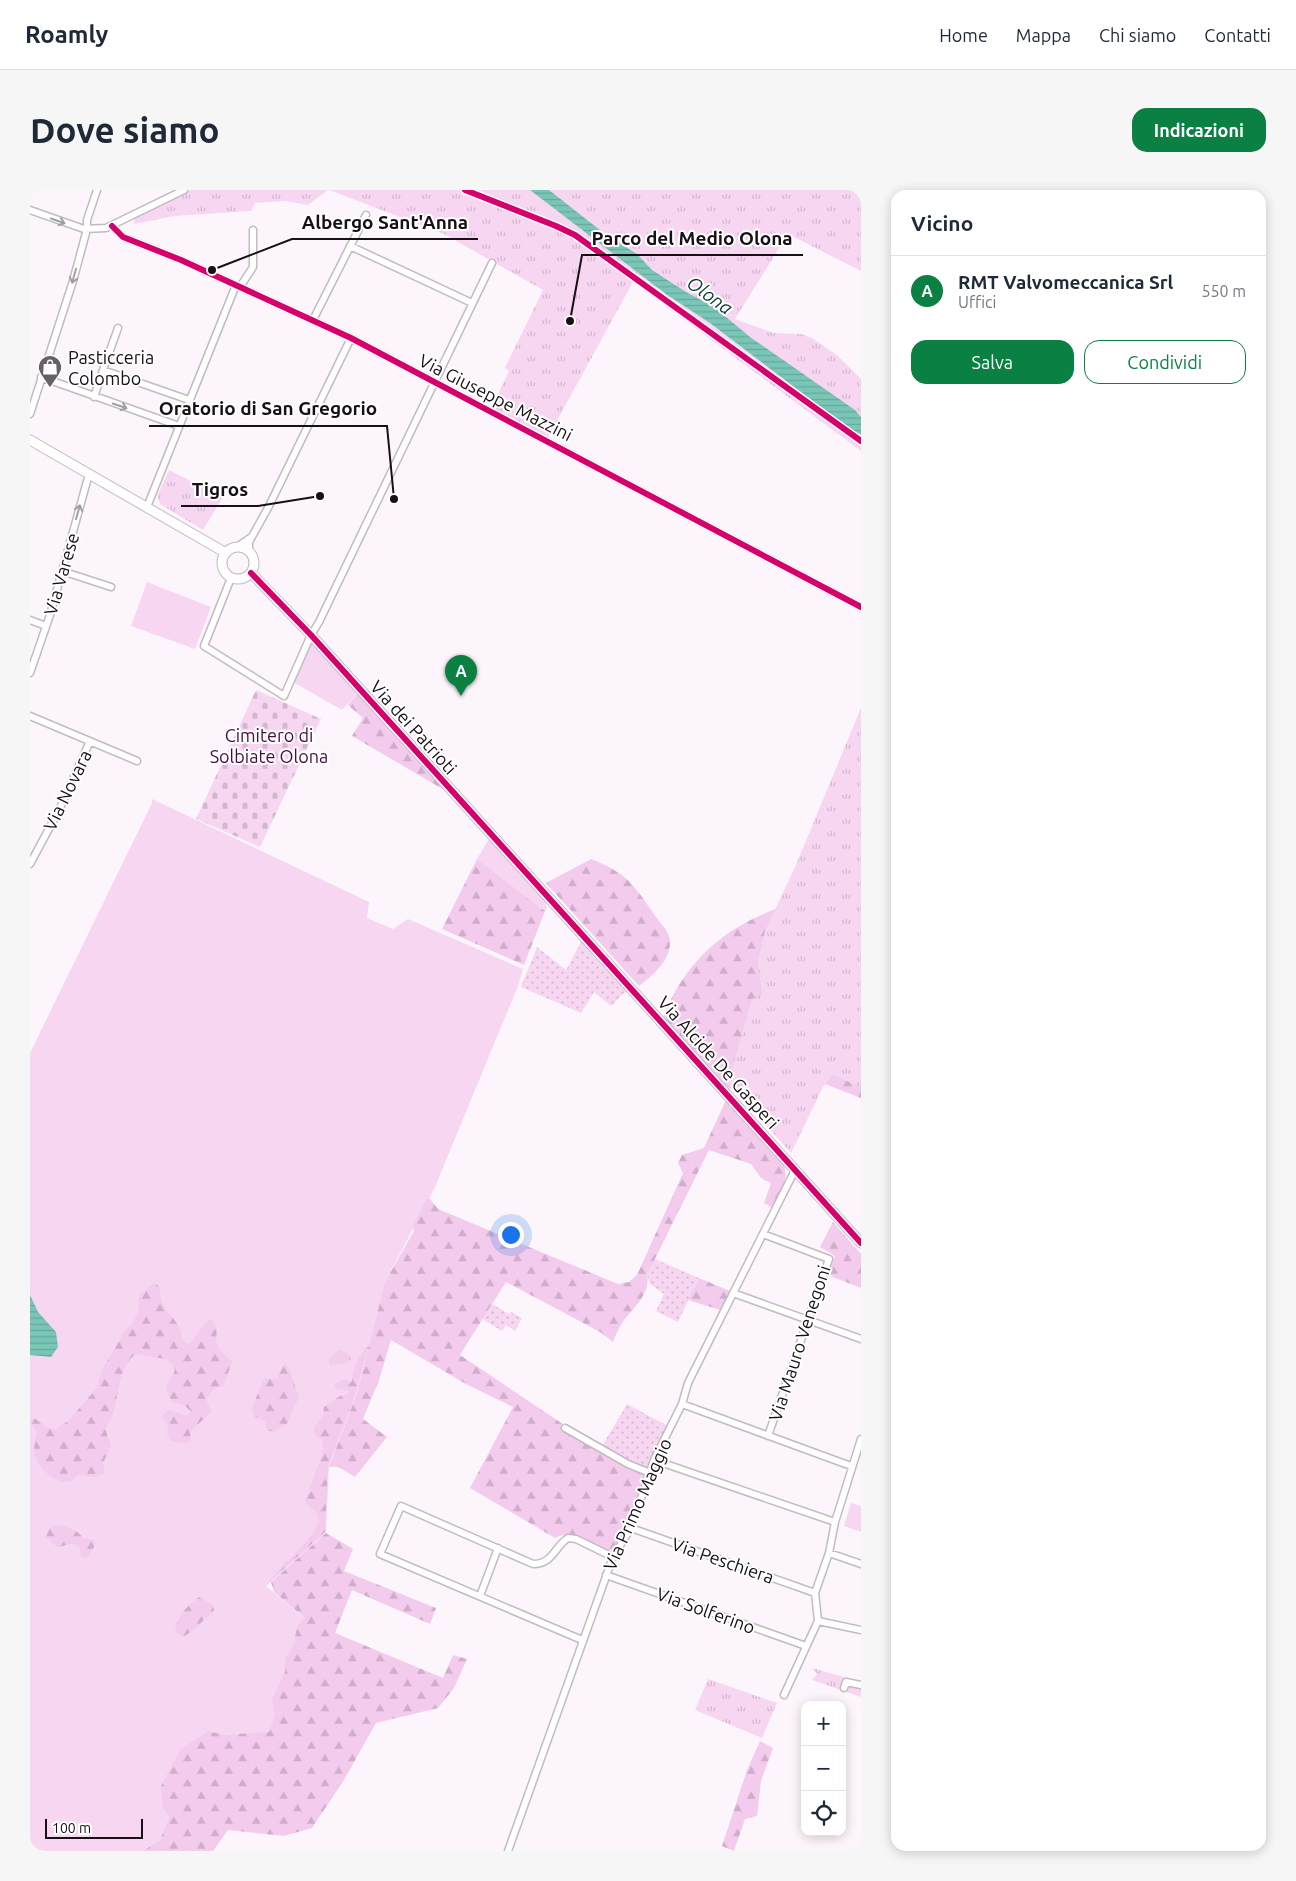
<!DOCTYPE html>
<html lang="it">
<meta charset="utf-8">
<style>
:root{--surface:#fff;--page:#f6f6f7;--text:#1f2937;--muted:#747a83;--line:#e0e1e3;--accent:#0b8043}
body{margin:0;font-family:Ubuntu,sans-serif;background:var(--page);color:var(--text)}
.controls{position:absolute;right:15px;bottom:15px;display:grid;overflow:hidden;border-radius:10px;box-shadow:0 2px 12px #0003}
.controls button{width:45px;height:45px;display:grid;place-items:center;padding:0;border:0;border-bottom:1px solid var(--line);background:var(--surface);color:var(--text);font:25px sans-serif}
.scale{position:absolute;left:15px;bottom:12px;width:98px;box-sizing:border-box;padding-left:5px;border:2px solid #171016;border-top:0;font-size:14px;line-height:18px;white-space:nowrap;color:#171016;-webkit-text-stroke:4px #fff;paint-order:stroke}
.you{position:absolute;left:480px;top:1044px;width:18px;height:18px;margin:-12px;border:4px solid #fff;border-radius:50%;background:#1a73e8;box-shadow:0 0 0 8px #1a73e833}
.badge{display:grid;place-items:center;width:32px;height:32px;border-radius:50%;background:var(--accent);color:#fff;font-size:16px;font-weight:700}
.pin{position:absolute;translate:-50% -41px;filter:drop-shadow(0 1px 2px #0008)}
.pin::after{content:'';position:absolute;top:26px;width:18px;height:15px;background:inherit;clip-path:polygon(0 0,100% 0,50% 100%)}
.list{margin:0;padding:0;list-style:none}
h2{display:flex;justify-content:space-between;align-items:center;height:65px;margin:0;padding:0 20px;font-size:21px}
h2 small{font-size:16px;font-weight:400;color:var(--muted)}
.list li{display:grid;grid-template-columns:32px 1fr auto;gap:15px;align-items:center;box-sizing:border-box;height:70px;padding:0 20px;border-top:1px solid var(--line)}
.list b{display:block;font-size:19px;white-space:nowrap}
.list p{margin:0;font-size:16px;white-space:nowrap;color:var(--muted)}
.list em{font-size:16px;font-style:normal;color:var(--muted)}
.actions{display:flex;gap:10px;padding:15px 20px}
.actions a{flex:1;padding:11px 0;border:1px solid var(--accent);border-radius:15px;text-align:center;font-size:18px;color:var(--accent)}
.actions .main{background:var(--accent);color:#fff}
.icon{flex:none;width:28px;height:28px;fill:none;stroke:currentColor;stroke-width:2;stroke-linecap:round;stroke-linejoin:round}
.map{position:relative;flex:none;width:831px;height:1661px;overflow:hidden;border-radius:15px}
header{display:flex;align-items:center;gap:30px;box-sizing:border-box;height:70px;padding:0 25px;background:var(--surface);border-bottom:1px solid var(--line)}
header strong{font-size:24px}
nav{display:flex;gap:28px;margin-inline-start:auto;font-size:18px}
.intro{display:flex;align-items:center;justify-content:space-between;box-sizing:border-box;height:120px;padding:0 30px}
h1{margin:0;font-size:35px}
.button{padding:12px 22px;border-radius:15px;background:var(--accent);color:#fff;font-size:18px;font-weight:700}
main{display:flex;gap:30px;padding:0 30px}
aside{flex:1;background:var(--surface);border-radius:15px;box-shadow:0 2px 12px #0003}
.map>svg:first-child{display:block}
.grass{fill:#f7d6f2}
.forest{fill:url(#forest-firs)}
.cemetery{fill:url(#cemetery-stones)}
.park{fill:url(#park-tufts)}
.garden{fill:url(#garden-dots)}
.water{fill:url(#water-rules)}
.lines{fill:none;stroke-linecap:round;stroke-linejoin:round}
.street-casing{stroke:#c2bbc0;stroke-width:9}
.secondary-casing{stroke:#c2bbc0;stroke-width:11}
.street{stroke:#fffefe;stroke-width:6}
.secondary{stroke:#fffefe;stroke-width:9}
.cycleway-casing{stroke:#fff;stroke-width:9}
.cycleway{stroke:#d6006c;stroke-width:6}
.oneway{stroke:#a29fa1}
.labels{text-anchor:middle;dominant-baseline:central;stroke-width:4;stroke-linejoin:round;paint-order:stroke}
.poi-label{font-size:18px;fill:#171016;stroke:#fff;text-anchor:start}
.street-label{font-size:18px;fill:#171016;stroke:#fff}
.park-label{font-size:18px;fill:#470d42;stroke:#fff}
.water-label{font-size:19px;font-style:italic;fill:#0a3d33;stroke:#fff}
.leader{fill:none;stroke:#171016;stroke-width:2}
.callout-dot{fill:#171016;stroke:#fff;stroke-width:2}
.callout-label{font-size:19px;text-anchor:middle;font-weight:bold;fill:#171016;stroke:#fff;stroke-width:4;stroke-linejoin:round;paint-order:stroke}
</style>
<header>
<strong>Roamly</strong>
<nav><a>Home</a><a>Mappa</a><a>Chi siamo</a><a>Contatti</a></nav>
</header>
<div class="intro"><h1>Dove siamo</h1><a class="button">Indicazioni</a></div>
<main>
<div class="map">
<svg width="831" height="1661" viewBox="0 0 831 1661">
<defs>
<pattern id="forest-firs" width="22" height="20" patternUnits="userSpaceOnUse" patternTransform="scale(1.25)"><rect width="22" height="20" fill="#f3cbed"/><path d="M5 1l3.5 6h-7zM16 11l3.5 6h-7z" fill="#d0adca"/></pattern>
<pattern id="cemetery-stones" width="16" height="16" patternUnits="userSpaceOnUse" patternTransform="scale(1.25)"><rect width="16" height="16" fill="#f7d6f2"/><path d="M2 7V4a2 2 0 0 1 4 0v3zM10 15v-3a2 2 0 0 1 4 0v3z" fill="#d3b7cf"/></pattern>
<pattern id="park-tufts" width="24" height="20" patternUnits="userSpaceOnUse" patternTransform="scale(1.25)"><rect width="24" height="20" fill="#f7d6f2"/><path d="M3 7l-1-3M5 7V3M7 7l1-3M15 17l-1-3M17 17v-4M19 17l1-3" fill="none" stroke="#d3b7cf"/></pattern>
<pattern id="garden-dots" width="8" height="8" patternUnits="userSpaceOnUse" patternTransform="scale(1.25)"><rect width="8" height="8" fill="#f7d6f2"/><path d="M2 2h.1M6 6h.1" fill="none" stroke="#d3b7cf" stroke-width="1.8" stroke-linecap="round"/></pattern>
<pattern id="water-rules" width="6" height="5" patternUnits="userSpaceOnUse" patternTransform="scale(1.25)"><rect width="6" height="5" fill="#79c5b6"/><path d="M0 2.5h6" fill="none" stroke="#68a89c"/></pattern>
</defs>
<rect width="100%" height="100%" fill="#fcf5fb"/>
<path class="grass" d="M117 392 181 417 165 459 101 436Z
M282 454 328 503 312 520 263 492Z
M122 609 339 712 337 728 363 739 378 729 493 779 488 796 405 997 355 1092 326 1206 299 1277 296 1343 236 1396 276 1429 239 1543 194 1545 139 1627 126 1661H0V863L122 613Z
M459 649 514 709 517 718 515 721 447 669Z
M821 1313 831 1316V1342L814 1336Z"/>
<path class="forest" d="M328 503 416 601 322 546 333 528 318 515Z
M447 669 515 721 494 775 412 739Z
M561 669C596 683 603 693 623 723 629 732 641 742 640 753 640 771 622 786 609 796L516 693Z
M757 715 831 871V908L715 863 699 902 633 827C657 768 697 735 757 715Z
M696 910 752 971C761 988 750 1002 743 1018L734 1013 741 993 731 988 721 974 679 960 617 1085C621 1103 604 1117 594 1130 589 1137 586 1145 583 1152L570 1142 476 1092 430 1165 552 1247 615 1284C609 1302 597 1358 576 1362 561 1352 543 1338 525 1348L440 1298 483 1217 436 1194 361 1150 349 1190 333 1229 357 1247 325 1287 308 1277H299L326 1206 355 1092 384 1041 383 1036 397 1008 400 1009 408 1019 588 1094 599 1092 607 1085 653 983 648 973 652 965 674 958Z
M803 1032 831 1064V1098L798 1085 805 1066 790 1057Z
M669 1088 700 1101 690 1120 658 1110Z
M124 1093 130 1097C130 1122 142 1122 150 1139 152 1146 151 1148 157 1153L161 1152 179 1129 182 1130 187 1138 186 1150 189 1160 202 1171 194 1195 183 1200 176 1209 181 1221C176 1230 165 1234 160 1243L161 1252 150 1253 140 1250 137 1244 138 1235 132 1228V1225L139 1220 157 1226 161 1221 152 1214 142 1213C132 1189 136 1200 145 1180L143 1175 135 1169 107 1164C90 1172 88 1205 84 1221 82 1228 78 1233 75 1239L81 1256 73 1273 75 1283 66 1287 48 1285C45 1287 43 1291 39 1292 26 1295 8 1277 5 1266 3 1257 5 1250 7 1242L0 1231 4 1228 18 1238 26 1239 38 1231 67 1198 72 1180 95 1141 104 1131 109 1119V1105Z
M338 1157 325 1205 298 1276 295 1342 239 1392C254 1371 279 1355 289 1332L287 1323 275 1312 294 1259 292 1250 285 1245 284 1238 293 1225 294 1217 310 1206 318 1204V1201L305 1198V1194L314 1189 322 1192C321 1183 330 1161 338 1157Z
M310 1159 319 1164 321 1169 313 1174 299 1175V1168Z
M255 1172C261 1181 265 1196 269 1207L257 1234 243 1242 237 1240 235 1231 224 1227 222 1219C224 1214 232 1190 235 1189 239 1188 243 1190 247 1188Z
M25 1335C36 1336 47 1339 53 1348L65 1350 64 1357 56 1369 50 1366V1358C40 1350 38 1356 27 1357L16 1347 19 1339Z
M296 1343 323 1359 314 1381 406 1418 400 1434 322 1400 305 1443 413 1488 423 1465 437 1469 424 1498 408 1518 346 1533 314 1590 282 1638 254 1646 198 1640 183 1661H113L130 1650 139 1627 133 1618 131 1596 150 1560 178 1541 194 1545 239 1542 245 1524 242 1509 255 1482V1469L264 1454 267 1436 275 1428 244 1402 241 1392Z
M169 1407 183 1415 184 1421C172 1430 166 1441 152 1447L145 1441C146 1427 158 1415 169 1407Z
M730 1551 743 1558 731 1591 727 1626 715 1629 704 1661 692 1656 717 1580Z"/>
<path class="cemetery" d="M226 500 291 529 230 657 166 629Z"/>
<path class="park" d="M145 0H298L278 15 255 11 225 13 221 21 144 26 104 34 106 20Z
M299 0H831V81L758 44 705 129 744 143 771 144 782 148 808 166 831 189V261L603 92 518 247 462 217 479 181 475 178 513 100 412 43Z
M139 280 193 307 173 340 130 314 127 306Z
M831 518V897L803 885 793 897 761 963 698 893 722 809 732 804 728 771 735 741 765 677Z
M782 1478 814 1487 813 1492 831 1497V1507L782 1490 787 1484Z
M678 1489 747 1513 732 1548 665 1520Z"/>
<path class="garden" d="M552 750 597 800 581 816 564 802 551 823 491 797 507 757 536 780Z
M625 1069 669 1088 648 1132 626 1121 634 1104 620 1094 617 1085Z
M462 1114 479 1124 481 1122 492 1128 485 1141 476 1135 472 1141 452 1129Z
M597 1214 638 1236 617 1280 597 1272 572 1256Z"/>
<path class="water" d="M500 0H519L575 44 607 64 622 80 656 102 684 117 720 147 825 220 831 227V244L825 243 680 133 636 104Z
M0 1105 8 1122 26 1142 28 1157 21 1167 0 1165Z"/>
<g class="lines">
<g class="street-casing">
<path id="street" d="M0 20 54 39 76 38 154 0
M82 36 93 47 151 70 321 148 831 417
M320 56 442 113
M210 97 223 77V40
M283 130 336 25
M73 180 88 138
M11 187 149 236
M64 207 73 180 159 210
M0 224 43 91 57 39V30L67 0
M117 317 206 95
M207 357 220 348
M219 361V352L239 316 321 148
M32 381 81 397
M201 388 174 456 254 506 281 445 289 432 462 73
M0 430 16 436
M0 483 20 425 59 284
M0 526 107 571
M0 674 30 618 60 551
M733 1044 799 1069 738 1246
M703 1103 831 1149
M652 1214 821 1276
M535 1238 598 1274 620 1283
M624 1270 805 1332
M601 1338 785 1403
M799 1363 831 1374
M576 1385 776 1456
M450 1406 468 1358
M788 1431 785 1403 799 1363 805 1332 831 1249
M552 1450 350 1364 371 1316 503 1374C523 1374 524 1357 538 1348L546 1349 583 1367
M814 1498 816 1492 831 1495
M754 1505 788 1431 831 1440
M478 1661 583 1367 601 1338 624 1270 652 1214 658 1193 765 980"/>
</g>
<g class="secondary-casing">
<path id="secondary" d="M0 250 196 363
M192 373a16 16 0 1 1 32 0a16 16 0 1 1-32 0Z
M221 383 281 445 831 1053"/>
</g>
<use href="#street" class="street"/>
<use href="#secondary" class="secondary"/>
<g class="cycleway-casing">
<path id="cycleway" d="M435 0 526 36 545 45 831 251
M82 36 93 47 151 70 321 148 831 417
M221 383 281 445 831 1053"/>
</g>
<use href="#cycleway" class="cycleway"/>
</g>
<defs><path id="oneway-shaft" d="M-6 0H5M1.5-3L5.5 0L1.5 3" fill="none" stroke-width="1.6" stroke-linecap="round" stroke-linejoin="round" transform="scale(1.25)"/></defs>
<g class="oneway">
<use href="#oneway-shaft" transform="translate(28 31) rotate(19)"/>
<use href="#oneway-shaft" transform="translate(44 86) rotate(106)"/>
<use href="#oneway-shaft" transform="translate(90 216) rotate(19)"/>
<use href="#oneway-shaft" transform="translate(48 322) rotate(-74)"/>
</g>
<defs>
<g id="shop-pin" transform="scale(1.25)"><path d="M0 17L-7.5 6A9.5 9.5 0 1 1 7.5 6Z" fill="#676066" stroke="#fff"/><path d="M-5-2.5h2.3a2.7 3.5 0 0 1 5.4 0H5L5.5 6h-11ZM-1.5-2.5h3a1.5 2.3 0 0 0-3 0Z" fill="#fff"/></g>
</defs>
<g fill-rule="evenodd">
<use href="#shop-pin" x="20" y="177"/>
</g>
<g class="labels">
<g class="poi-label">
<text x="38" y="167">Pasticceria<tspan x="38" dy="21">Colombo</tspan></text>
</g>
<g class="street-label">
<text transform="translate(466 207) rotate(27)">Via Giuseppe Mazzini</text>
<text transform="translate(31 384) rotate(-74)">Via Varese</text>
<text transform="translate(384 537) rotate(48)">Via dei Patrioti</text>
<text transform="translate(37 600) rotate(-64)">Via Novara</text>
<text transform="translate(689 872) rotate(48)">Via Alcide De Gasperi</text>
<text transform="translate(769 1153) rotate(-72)">Via Mauro Venegoni</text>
<text transform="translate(607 1314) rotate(-66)">Via Primo Maggio</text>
<text transform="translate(693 1370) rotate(19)">Via Peschiera</text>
<text transform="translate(676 1420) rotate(20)">Via Solferino</text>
</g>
<g class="park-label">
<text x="239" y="545">Cimitero di<tspan x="239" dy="21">Solbiate Olona</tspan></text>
</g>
<g class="water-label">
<text transform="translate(680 105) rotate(36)">Olona</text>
</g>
</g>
<path class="leader" d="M182 80L262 49H448M540 131L552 65H773M364 309L357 236H119M290 306L228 316H151"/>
<g class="callout-dot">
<circle cx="182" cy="80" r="5"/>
<circle cx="540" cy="131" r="5"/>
<circle cx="364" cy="309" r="5"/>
<circle cx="290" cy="306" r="5"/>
</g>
<g class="callout-label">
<text x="355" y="39">Albergo Sant'Anna</text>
<text x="662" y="55">Parco del Medio Olona</text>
<text x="238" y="225">Oratorio di San Gregorio</text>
<text x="190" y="306">Tigros</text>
</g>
</svg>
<div class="controls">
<button>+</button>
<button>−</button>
<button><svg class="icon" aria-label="locate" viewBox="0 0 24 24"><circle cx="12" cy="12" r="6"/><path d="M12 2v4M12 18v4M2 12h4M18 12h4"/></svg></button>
</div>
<div class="scale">100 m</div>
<div class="you"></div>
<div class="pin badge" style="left:431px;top:506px">A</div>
</div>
<aside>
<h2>Vicino<small></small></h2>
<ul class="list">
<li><span class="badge">A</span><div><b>RMT Valvomeccanica Srl</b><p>Uffici</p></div><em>550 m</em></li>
</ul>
<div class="actions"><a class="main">Salva</a><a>Condividi</a></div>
</aside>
</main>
